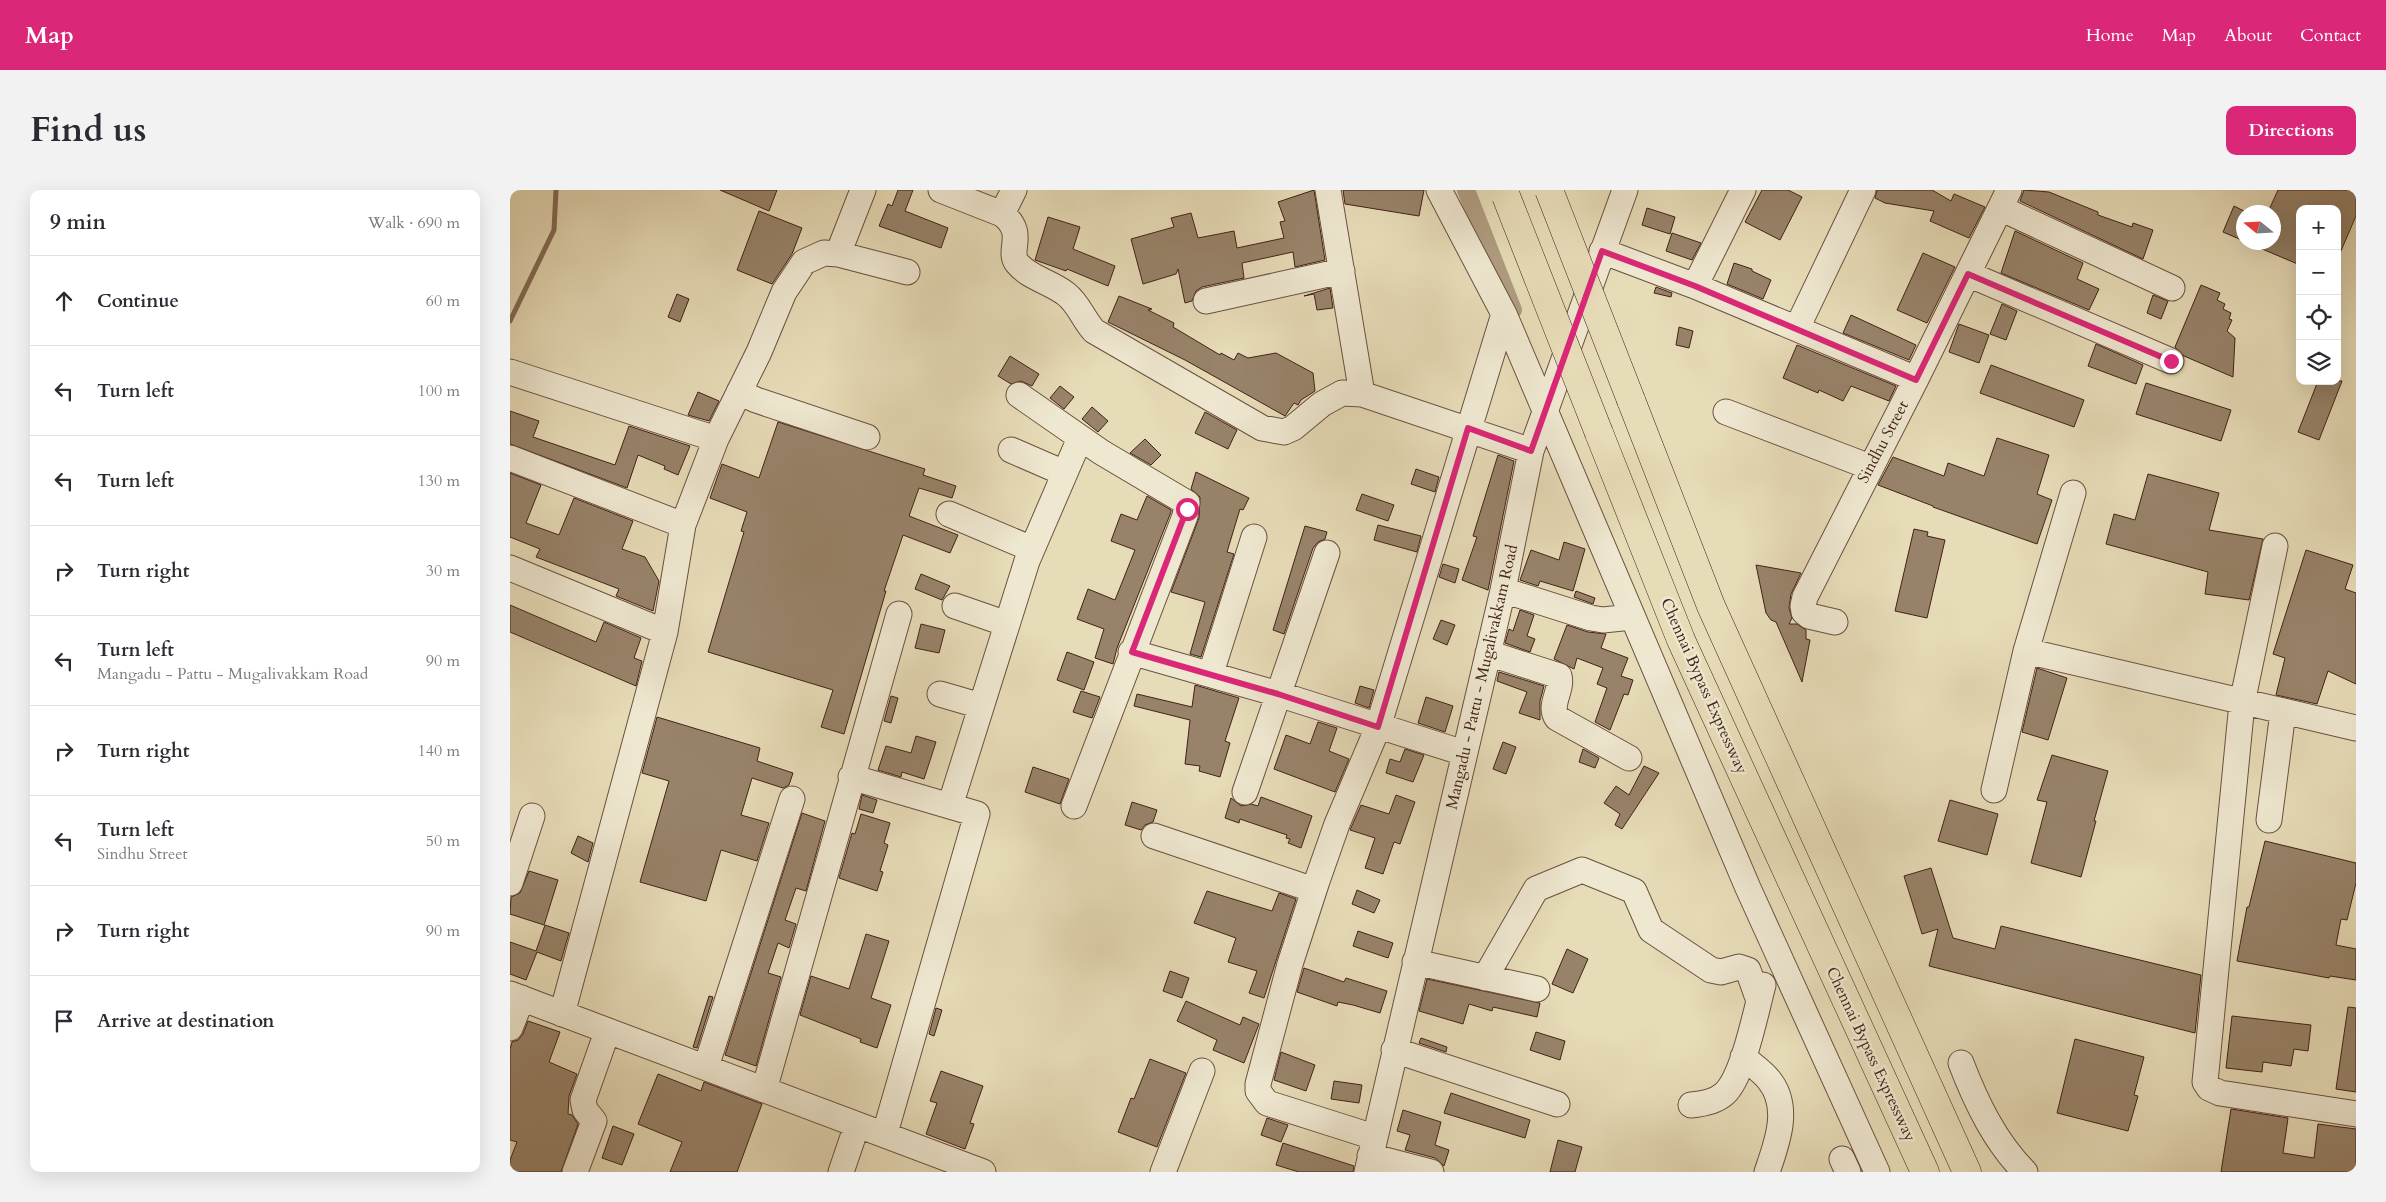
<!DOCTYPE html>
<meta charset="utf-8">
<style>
:root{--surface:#fff;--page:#f2f2f3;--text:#2b2b33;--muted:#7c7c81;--line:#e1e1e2;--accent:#db2777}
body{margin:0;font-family:Cardo,serif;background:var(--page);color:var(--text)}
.controls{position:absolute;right:15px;top:15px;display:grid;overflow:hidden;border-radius:10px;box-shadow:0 5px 20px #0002}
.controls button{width:45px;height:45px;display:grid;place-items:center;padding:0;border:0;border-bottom:1px solid var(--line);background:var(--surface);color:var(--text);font:25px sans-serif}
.compass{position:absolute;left:1726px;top:15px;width:45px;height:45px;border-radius:50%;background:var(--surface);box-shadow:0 5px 20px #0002;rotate:288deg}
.stop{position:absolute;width:15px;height:15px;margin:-11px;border:4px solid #db2777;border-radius:50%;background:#fff}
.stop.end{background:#db2777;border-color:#fff;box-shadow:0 1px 5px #0008}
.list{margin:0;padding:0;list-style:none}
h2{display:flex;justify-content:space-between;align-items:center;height:65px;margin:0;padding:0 20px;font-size:21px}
h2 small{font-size:16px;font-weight:400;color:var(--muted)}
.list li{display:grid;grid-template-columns:32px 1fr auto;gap:15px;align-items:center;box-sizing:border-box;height:90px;padding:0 20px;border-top:1px solid var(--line)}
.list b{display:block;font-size:19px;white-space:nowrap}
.list p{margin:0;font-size:16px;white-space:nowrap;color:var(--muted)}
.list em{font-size:16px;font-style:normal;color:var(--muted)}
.icon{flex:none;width:28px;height:28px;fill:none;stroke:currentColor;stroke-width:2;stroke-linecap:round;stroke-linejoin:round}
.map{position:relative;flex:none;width:1846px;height:982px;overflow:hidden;border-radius:10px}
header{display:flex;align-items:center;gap:30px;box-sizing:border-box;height:70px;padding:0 25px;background:var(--accent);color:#fff}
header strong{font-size:24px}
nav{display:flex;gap:28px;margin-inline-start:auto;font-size:18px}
.intro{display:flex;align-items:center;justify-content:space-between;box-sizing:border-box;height:120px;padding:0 30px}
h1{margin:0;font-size:35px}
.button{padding:12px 22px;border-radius:10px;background:var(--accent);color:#fff;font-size:18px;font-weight:700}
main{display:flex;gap:30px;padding:0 30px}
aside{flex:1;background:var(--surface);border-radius:10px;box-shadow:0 5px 20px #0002}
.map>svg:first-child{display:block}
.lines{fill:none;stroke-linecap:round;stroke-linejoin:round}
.stream{stroke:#836c56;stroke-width:5}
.canal{stroke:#af9d81;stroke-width:18}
.building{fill:#98836a;stroke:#422216}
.minor-casing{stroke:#6b503e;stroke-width:27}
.highway-casing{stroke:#422216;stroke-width:29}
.minor{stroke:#efe8d1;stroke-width:25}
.highway{stroke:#e7dcb8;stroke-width:28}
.highway-bridge-casing{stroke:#422216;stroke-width:29;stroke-linecap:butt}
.highway-bridge{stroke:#e7dcb8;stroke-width:28}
.route{stroke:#db2777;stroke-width:6}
.labels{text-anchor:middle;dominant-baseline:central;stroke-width:5;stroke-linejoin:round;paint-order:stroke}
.street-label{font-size:16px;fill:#422216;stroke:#efe8d1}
</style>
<header>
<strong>Map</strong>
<nav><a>Home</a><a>Map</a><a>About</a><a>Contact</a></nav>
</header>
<div class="intro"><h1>Find us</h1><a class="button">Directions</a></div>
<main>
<aside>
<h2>9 min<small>Walk · 690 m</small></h2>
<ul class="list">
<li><svg class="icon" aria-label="ahead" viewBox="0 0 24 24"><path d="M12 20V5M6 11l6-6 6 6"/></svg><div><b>Continue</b></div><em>60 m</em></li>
<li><svg class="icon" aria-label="left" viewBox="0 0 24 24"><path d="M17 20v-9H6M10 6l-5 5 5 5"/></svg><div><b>Turn left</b></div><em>100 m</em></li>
<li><svg class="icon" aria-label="left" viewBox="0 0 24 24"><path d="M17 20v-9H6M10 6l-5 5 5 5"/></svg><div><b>Turn left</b></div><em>130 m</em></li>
<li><svg class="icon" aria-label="right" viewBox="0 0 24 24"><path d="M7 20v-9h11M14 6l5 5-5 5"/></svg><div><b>Turn right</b></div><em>30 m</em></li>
<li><svg class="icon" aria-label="left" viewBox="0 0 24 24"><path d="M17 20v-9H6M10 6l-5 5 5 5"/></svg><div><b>Turn left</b><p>Mangadu - Pattu - Mugalivakkam Road</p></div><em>90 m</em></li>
<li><svg class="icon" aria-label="right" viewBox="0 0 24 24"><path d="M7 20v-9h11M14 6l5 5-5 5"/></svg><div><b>Turn right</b></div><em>140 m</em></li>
<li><svg class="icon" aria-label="left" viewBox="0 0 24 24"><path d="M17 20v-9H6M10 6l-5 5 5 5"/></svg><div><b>Turn left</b><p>Sindhu Street</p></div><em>50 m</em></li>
<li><svg class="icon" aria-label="right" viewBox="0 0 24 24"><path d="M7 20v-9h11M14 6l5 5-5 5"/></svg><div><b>Turn right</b></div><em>90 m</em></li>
<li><svg class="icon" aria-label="arrive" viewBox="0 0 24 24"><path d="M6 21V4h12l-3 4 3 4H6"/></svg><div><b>Arrive at destination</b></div></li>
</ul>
</aside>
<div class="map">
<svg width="1846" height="982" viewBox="0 0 1846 982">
<rect width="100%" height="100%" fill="#e7dcb8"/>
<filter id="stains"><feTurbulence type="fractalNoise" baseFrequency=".004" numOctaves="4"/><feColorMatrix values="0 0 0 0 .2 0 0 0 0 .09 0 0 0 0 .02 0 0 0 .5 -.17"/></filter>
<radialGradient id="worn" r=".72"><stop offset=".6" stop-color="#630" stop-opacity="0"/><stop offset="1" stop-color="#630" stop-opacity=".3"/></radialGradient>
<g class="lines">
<path class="stream" d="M0 131 44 40 46 0"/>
<path class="canal" d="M956 0 1003 120"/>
</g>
<path class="building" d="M210 0H267L259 21Z
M388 0H403L395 21 438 38 431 58 369 36 378 14 382 16Z
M804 0 815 70 785 77 783 62 732 73 734 88 692 97 686 101 682 111 675 113 668 79 666 84 633 94 621 49 664 37 661 28 681 23 688 48 724 41 727 58 774 48 770 32 775 31 768 12Z
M833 0H914L909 26 835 14Z
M1252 0H1278L1292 7 1270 50 1235 32Z
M1367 0H1422L1441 11 1444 4 1475 17 1459 48 1420 31 1424 21 1375 13 1365 8Z
M1514 0 1539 2 1588 22V25L1622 37 1623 33 1643 40 1633 69 1510 11Z
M1768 0H1846V26L1827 70V19H1790V75L1738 53 1764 52V22H1758Z
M1724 16 1734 21V51L1713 42Z
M1137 18 1165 27 1160 44 1132 35Z
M249 21 292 38 282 64 262 94 227 80Z
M538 27 570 37 563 59 605 76 598 96 557 79 556 81 525 70Z
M1505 41 1573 73 1567 89 1589 99 1579 120 1491 83Z
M1162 43 1191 53 1182 70 1156 61Z
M1413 63 1445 77 1417 133 1387 120Z
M1224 73 1242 79V81L1261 90 1253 109 1217 94Z
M1691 95 1710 103 1707 110 1715 114 1713 119 1721 123 1719 129 1722 130 1717 141 1725 148 1723 187 1674 166 1665 157Z
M1146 97 1162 103 1161 107 1144 103Z
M820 98 823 118 807 120 804 104 794 106Z
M167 104 179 109 170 132 158 127Z
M1643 105 1658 111 1651 129 1637 123Z
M609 106 642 119 638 120 664 133 663 137 710 165 711 163 724 170 728 163 738 168 766 163 803 183 805 201 791 210 788 215 784 213 775 226 675 170 598 132Z
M1492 114 1507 121 1496 150 1480 144Z
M1341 125 1406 155 1399 170 1333 143Z
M1449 134 1479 145 1469 173 1439 162Z
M1169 137 1183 141 1179 158 1166 155Z
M1586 154 1633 175 1626 194 1578 176Z
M1287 155 1386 196 1379 211 1341 196 1333 211 1309 200 1308 203 1273 188Z
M500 166 529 184 522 196 511 191 501 194 488 186Z
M1481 175 1574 210 1564 237 1470 203Z
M1808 191H1832L1809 250 1788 242Z
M1636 193 1721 220 1711 251 1626 224Z
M550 196 564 207 554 219 540 208Z
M188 202 209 211 199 231 178 225Z
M582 217 598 231 588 242 572 229Z
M0 221 29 231 23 247 105 275 119 236 180 256 168 285 154 279 155 276 128 265 117 298 0 254Z
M695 222 727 240 718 259 685 243Z
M268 232 415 279 413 285 446 296 442 308 409 298 399 326 448 345 440 363 393 345 374 401H376L334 544 311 537 323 500 198 462 234 342 231 341 237 322 200 308 212 274 249 288Z
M1487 248 1539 265 1527 304 1542 310 1527 354 1423 317V316L1368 295 1383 267 1434 286 1438 273 1474 286Z
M635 249 651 265 641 275 620 263Z
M988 265 1004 271 978 400 952 390 967 347 963 346Z
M906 279 929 287 925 302 901 294Z
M686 282 739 308 733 320 730 319 717 362 724 364 691 467 680 464 695 412 661 402 689 328 690 307 681 299Z
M0 283 31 295 16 333 49 345 64 308 123 331 112 359 135 367 149 391 143 421 106 406 109 399 26 367 30 359 0 347Z
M1638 284 1709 303 1699 340 1753 349 1739 410 1695 404 1698 382 1596 354 1604 324 1625 330Z
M852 304 884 315 878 331 846 320Z
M637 306 661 320V322L607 458 603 474 585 468 594 439 567 429 578 399 605 410 625 360 601 351 611 324 627 330Z
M868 335 911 346 907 362 864 350Z
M795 336 817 342 815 349 808 352 803 358 774 444 763 440Z
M1404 339 1418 342 1417 346 1435 350 1417 428 1385 421Z
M1054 352 1075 359 1063 401 1030 391 1028 396 1010 390 1021 360 1049 370Z
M1796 360 1843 375 1835 399 1846 403V494L1818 481 1807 514 1766 505 1775 468 1763 464Z
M933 374 949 379 945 393 929 387Z
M1246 375 1291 383 1281 404 1279 418 1282 428 1279 434H1287L1296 440V449L1300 450 1292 492 1266 432 1261 430 1256 423Z
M411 384 440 396 432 410 405 399Z
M1066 401 1085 408 1083 414 1064 407Z
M0 415 86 452 94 432 131 448 124 468 132 471 126 496 0 442Z
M1010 420 1024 425 1017 446 1025 449 1020 462 995 453 999 439 1003 441Z
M931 430 945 435 937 455 923 449Z
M411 434 435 440 429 463 405 458Z
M1057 435 1078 442 1096 444 1091 458 1118 468 1111 486 1123 490 1118 505 1114 504 1100 540 1085 532 1097 498 1087 494 1093 478 1067 468 1064 479 1044 469Z
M557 462 584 472 574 500 547 490Z
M1527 478 1557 488 1538 550 1512 542Z
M989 482 1034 496 1030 511V530L1009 523 1017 502 987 491Z
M685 495 729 508 715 551 720 553 710 587 689 581 690 576 675 574 680 530 624 516 627 504 682 517Z
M850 496 864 500 859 518 845 513Z
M571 501 590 507 582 528 563 522Z
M381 506 388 508 381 533 374 531Z
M916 507 943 516 935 542 908 533Z
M147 527 250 558 247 571 283 583 279 595 273 598 242 588 231 625 259 633 247 671 211 660 196 711 130 692 159 591 132 583Z
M808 532 827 538 819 561 839 569 825 602 764 579 776 545 800 554Z
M406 546 426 552 414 589 392 582 391 587 368 580 376 556 401 563Z
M993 552 1006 557 996 584 983 579Z
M895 559 914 565 903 592 876 583 880 569 890 572Z
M1073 559 1089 568 1085 578 1069 572Z
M1542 565 1598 581 1584 631H1586L1571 687 1521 673 1537 612 1527 610Z
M1134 576 1149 583 1112 639 1105 635 1110 624 1094 613 1106 596 1119 605Z
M523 577 559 589 550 614 515 602Z
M352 605 367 610 363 623 349 619Z
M886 605 905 612 890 654 884 652 873 684 855 678 865 648 840 640 851 615 879 624Z
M751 607 802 626 791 658 778 653 780 649 776 648 777 645 730 629 729 633 715 628 721 608 731 616 741 614 748 616Z
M1440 610 1488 624 1477 665 1428 651Z
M622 612 647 620 643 632 635 635 631 640 615 635Z
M292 623 315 631 296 701 286 698 275 730 286 734 279 758 268 753 258 783 271 787 246 876 215 865Z
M351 624 380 633 374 653 378 655 370 681 373 682 367 701 329 688 342 643 345 644Z
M68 646 83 653 78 672 61 663Z
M1755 651 1846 673V693L1837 730 1831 729 1826 755 1846 759V790L1820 786 1819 788 1727 771 1737 717H1739Z
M1421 678 1443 748 1485 759 1491 736 1691 785 1685 843 1419 776 1428 739 1412 744 1394 686Z
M19 681 48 690 34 735 0 724 1 707 10 703Z
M847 700 870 710 864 723 842 714Z
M697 701 762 721 769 703 786 709 754 808 739 803 747 781 718 772 726 748 684 733Z
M35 735 59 743 51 771 27 762 16 790 0 784V752L26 761Z
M848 741 883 753 878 768 843 756Z
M356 744 379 751 361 808 381 815 367 858 350 852 351 849 290 825 301 786 339 799Z
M1057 759 1078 769 1063 803 1042 794Z
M794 778 834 792 836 788 877 801 870 823 843 815 828 812 827 816 787 802Z
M660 781 679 788 672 808 653 801Z
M917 789 1030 813 1027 827 983 817 982 821 959 814 953 834 909 821Z
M199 806 203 807 187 858 183 857Z
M676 811 730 835 733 827 749 834 734 873 703 860 707 850 667 831Z
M1838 817 1846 818V902L1826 899Z
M426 818 432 820 424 846 419 844Z
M1722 826 1801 835 1798 861 1784 859 1781 876 1753 872 1752 882 1716 878Z
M18 831 50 842 39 872 67 884 59 906 58 924 62 925 68 934 51 982H0V970L7 952 0 950V859L2 852 8 850 13 844Z
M1026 842 1055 851 1050 870 1020 860Z
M911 848 937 857 936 862 909 853Z
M1565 849 1634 867 1624 905 1628 906 1618 941 1547 923Z
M771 862 805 875 796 901 764 890Z
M640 869 676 883 647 957 608 942 621 908 624 909Z
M431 881 473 896 460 933 464 934 455 959 416 944 427 913 420 911Z
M148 884 191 901 194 892 252 914 227 982H160L172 952 128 934Z
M824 891 852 895 849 913 821 909Z
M941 903 1020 930 1015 948 934 923Z
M1721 919 1778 928 1773 963 1804 968 1808 934 1846 939V982H1711Z
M893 920 931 932 925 955 939 960 934 976 925 968 895 960 900 945 887 941Z
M757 928 778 935 771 952 751 945Z
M103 936 124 944 112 975 92 968Z
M1048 950 1072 957 1065 982H1040Z
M773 953 844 976 843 982H789L766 975Z"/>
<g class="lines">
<g class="minor-casing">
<path id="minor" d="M431 0 492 24C517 43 497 60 507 73 519 88 541 92 556 104 569 114 573 129 584 141L752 238 774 242 783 238 812 214 832 203 852 204 1021 261
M818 0 852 204
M929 0 994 124 1238 698 1367 982
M1490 18 1662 98
M492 24 504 0
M1092 61 1185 96 1406 189
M328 64 353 0
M1458 84 1661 171
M1185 96 1233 0
M696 111 832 81
M1287 138 1353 0
M0 182 206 249
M229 202 246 210 357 247
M509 205 591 262 677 313 675 326 564 616
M1216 222 1360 277
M501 260 554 283
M0 268 173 335
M439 324 522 359
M1765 356 1732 513 1695 892 1699 898 1710 903 1846 924
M0 378 155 442
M993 400 1081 428 1093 430 1122 427
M445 416 497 434
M1325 432 1299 426 1294 422 1293 416 1295 407 1406 189 1499 0
M1516 461 1846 538
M621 462 768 504 954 563
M978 463 1049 486C1053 500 1038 515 1047 528L1119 568
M701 483 744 347
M430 504 471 516
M341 587 467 624 375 943
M1484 600 1516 461 1563 303
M735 602 817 363
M440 616 517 371 570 248
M1759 630 1773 522
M644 646 804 700
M0 693 22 626
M905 772 1027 799
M975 788 1026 699 1072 680 1124 701 1141 740 1201 780 1211 782 1229 777 1238 780 1249 811
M0 804 473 982
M52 824 155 442 173 335 206 249 249 162 274 102 294 72 314 63 328 64 397 82
M0 838 12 808
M884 860 1047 914
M1233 867C1241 874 1252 881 1259 890 1281 917 1267 953 1257 982
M1451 873C1466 912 1485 952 1515 982
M196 877 282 609
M254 900 389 424
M1181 915C1193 914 1205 912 1214 904 1233 888 1246 821 1253 795
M864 947 757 913 748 901V894L780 774 807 691 827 634 868 537 994 124
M860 966 921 982
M1332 969 1338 982
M65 982 84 931 75 920 73 910 97 842
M331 982 347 935
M653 982 692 881
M857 982 993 400 1021 261 1115 0"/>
</g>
<g class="highway-casing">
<path id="highway" d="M1121 210 1201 416 1457 982
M1089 243 1171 450 1415 982"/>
</g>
<use href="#minor" class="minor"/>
<use href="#highway" class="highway"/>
<g class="highway-bridge-casing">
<path id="highway-bridge" d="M1039 0 1121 210
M996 6 1089 243"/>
</g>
<use href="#highway-bridge" class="highway-bridge"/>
</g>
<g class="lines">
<path class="route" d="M677 319 622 462 768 504 868 537 958 238 1021 261 1092 61 1185 96 1406 190 1458 84 1661 171"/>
</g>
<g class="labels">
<g class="street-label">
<text transform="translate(1373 252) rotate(-62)">Sindhu Street</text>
<text transform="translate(972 487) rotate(-77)">Mangadu - Pattu - Mugalivakkam Road</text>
<text transform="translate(1194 496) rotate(66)">Chennai Bypass Expressway</text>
<text transform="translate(1361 864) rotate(65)">Chennai Bypass Expressway</text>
</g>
</g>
<rect width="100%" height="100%" filter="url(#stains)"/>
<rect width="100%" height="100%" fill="url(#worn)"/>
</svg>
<div class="controls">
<button>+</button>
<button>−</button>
<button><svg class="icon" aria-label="locate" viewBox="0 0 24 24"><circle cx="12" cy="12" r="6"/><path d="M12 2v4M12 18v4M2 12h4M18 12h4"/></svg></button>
<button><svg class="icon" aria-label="layers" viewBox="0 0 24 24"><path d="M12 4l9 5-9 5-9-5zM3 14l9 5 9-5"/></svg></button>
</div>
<svg class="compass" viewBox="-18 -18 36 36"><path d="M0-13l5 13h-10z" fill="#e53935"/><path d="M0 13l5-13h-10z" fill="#7c7c81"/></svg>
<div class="stop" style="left:677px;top:319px"></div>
<div class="stop end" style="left:1661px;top:171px"></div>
</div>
</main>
